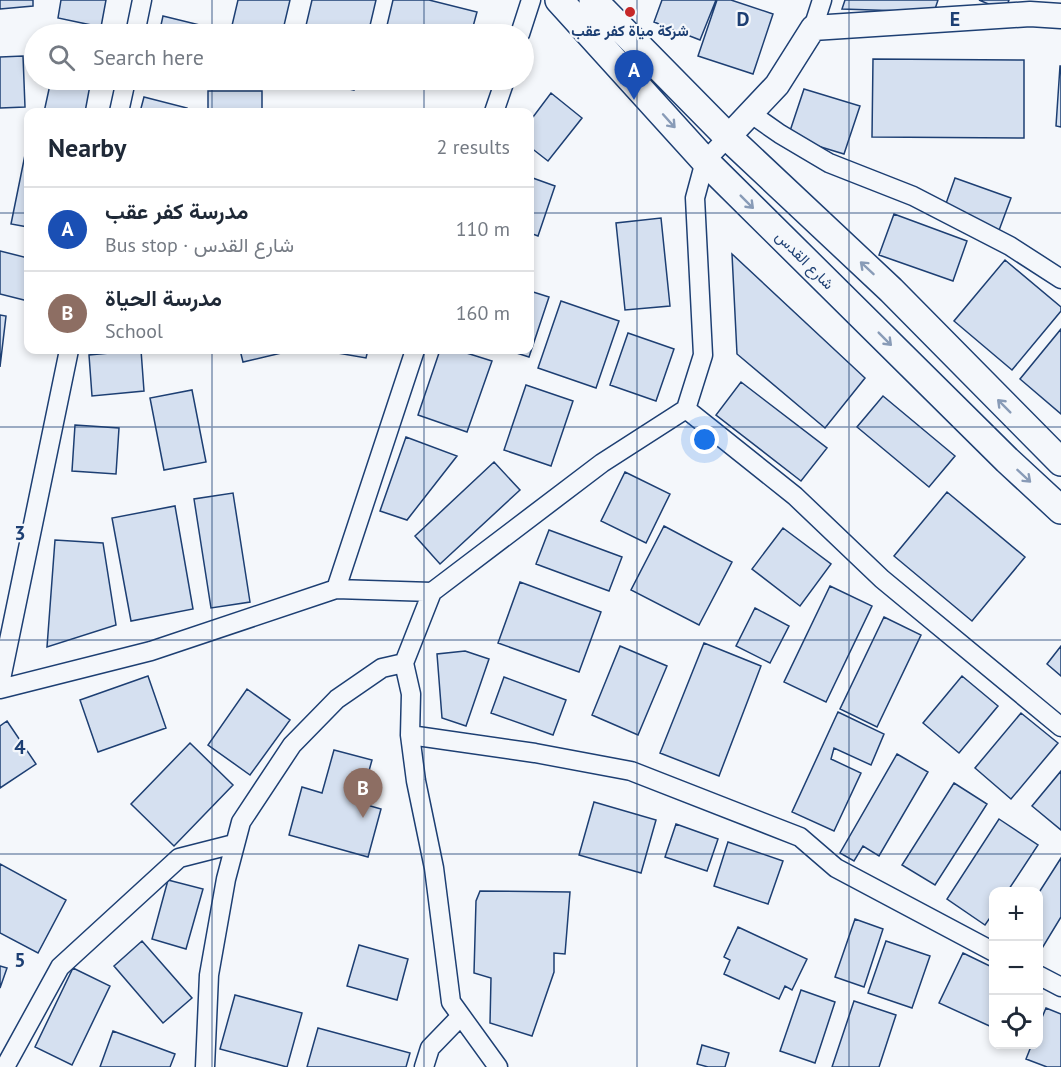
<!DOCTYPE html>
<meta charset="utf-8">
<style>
:root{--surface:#fff;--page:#f2f2f3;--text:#1f2937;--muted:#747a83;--line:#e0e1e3;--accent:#c62828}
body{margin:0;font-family:"PT Sans",Vazirmatn,sans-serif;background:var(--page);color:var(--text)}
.controls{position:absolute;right:18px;bottom:18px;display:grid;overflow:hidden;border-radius:12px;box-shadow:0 3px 9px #0003}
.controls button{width:54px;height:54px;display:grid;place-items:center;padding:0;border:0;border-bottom:2px solid var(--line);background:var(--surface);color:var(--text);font:30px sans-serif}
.you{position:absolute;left:705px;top:440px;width:21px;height:21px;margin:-15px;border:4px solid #fff;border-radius:50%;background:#1a73e8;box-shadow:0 0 0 9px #1a73e833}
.badge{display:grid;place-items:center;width:39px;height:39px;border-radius:50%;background:var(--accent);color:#fff;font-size:20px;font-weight:700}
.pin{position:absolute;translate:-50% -50px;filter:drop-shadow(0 2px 3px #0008)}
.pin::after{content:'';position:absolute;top:32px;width:21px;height:18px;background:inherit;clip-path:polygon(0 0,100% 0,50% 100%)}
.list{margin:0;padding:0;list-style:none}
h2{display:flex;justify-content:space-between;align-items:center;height:78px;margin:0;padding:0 24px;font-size:26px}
h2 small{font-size:20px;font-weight:400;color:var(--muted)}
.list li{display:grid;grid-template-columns:39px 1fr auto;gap:18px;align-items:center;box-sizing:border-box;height:84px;padding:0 24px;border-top:2px solid var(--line)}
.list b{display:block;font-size:22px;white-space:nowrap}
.list p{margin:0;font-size:20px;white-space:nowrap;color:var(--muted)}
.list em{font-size:20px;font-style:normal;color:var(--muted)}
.icon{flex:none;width:33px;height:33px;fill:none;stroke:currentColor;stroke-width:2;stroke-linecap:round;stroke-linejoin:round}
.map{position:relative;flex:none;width:1061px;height:1067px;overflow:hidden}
.search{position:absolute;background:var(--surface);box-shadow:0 3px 9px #0003;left:24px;top:24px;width:510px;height:66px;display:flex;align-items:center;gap:15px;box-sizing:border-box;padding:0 21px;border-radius:33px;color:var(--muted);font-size:22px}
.panel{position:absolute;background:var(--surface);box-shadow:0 3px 9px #0003;left:24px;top:108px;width:510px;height:246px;border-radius:12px}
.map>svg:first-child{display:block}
.building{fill:#d5e0f0;stroke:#1d3f73;stroke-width:1.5}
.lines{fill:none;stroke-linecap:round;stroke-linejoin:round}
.minor-casing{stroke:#1d3f73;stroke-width:21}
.tertiary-casing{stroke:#1d3f73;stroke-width:27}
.secondary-casing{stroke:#1d3f73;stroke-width:30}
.minor{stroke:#f4f7fb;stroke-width:18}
.tertiary{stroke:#f4f7fb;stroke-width:24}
.secondary{stroke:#f4f7fb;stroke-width:27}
.oneway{stroke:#889bb7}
.grid{fill:none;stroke:#1d3f73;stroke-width:1.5;stroke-opacity:0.55}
.poi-dot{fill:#c62828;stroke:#f4f7fb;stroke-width:2}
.labels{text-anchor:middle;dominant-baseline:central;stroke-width:4.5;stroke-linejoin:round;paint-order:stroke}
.poi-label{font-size:15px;font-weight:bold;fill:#1d3f73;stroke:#f4f7fb}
.street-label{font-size:15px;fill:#1d3f73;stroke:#f4f7fb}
.grid-label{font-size:20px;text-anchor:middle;font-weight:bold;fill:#1d3f73;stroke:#f4f7fb;stroke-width:4.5;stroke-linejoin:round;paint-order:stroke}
</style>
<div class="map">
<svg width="1061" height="1067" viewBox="0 0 1061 1067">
<rect width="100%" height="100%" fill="#f4f7fb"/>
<path class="building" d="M0 0H33V6L0 9Z
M61 0H106L101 27 58 18Z
M238 0H290L282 34H230Z
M312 0H376L368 34H304Z
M393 0H429L477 12 471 34H385Z
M662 0H716L700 40 654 22Z
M717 0H731L773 14 753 74 698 56Z
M845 0H938L934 12 842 9Z
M979 0H1009L1005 11Z
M163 16 208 27 206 34H159Z
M23 56 25 107 0 108V57Z
M873 59 1024 60V138L872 137Z
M1060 66H1061V127L1056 126Z
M51 80H91L85 112H44Z
M152 80H195L192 89Z
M310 80H357L354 90Z
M804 89 860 106 844 154 788 137Z
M208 91H262V112H208Z
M551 93 582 118 548 161 530 147V121Z
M144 97 187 108 186 112H140Z
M27 145H28V227L11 224Z
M530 177 555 186 538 236 530 233Z
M955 178 1011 198 998 233 943 212Z
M894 214 967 241 953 281 879 255Z
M661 218 670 306 625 310 616 223Z
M0 251 28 258V301L0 294Z
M732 254 865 378 825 428 737 354Z
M1005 260 1061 307V311L1012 370 954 321Z
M530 291 549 297 529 357 507 350H530Z
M561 301 619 321 596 388 538 368Z
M0 315 6 316 0 367Z
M1061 329V414L1020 379Z
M628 333 674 349 656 401 610 385Z
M141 350 144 391 92 396 89 355Z
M240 350H294L243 362Z
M327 350H368L366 358 326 351Z
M440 350H457L492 361 467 432 418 415Z
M741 382 827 448 801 481 716 415Z
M526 385 573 401 551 466 504 450Z
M192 390 206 462 164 470 150 398Z
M883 396 955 456 929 487 857 427Z
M75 425 119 428 116 474 72 471Z
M406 437 457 456 407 520 380 511Z
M494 462 520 490 440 564 415 536Z
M625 472 670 494 646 543 601 521Z
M947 492 1025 557 972 621 894 556Z
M233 493 250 602 211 608 194 499Z
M175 506 193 609 131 621 112 518Z
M664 526 732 562 699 625 631 590Z
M783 528 831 564 800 606 752 569Z
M549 530 622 557 609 591 536 564Z
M55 540 103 543 116 625 47 647Z
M520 582 601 612 579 672 498 643Z
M830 586 872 606 826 702 784 682Z
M755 608 789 626 770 663 736 646Z
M884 617 921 635 877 727 840 709Z
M704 643 761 666 719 776 660 753Z
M620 646 667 666 638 735 592 715Z
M1061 646V676L1047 664Z
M465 651 489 659 466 726 442 718 437 654Z
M148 676 166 728 98 752 80 700Z
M962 676 998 706 959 753 923 723Z
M504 677 566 700 553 735 491 713Z
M247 689 290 720 250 775 208 745Z
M838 712 884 734 871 765 834 748 831 759 861 773 834 831 792 812Z
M1021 713 1058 743 1011 799 975 768Z
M7 721 36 764 0 788V726Z
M190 743 233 785 174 846 131 804Z
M334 750 372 760 360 803 381 809 368 857 289 835 302 787 322 793Z
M897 754 928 772 879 856 863 846 854 861 840 853Z
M1061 771V830L1032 806Z
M954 783 987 804 935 885 902 865Z
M594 802 656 820 641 873 579 855Z
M999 819 1038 845 1007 892H994V912L985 925 947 899Z
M676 824 718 839 707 871 665 857Z
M728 842 783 861 768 904 714 886Z
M1061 858V917L1041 950 1038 948V894Z
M0 864 66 900 38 953 0 933Z
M168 880 203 889 186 949 152 939Z
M480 891 570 892 565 954 554 953V972L532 1036 490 1023 491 978 474 973 476 901Z
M855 919 883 929 864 987 835 977Z
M738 927 807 959 792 990 785 986 779 999 724 974 730 960 724 957Z
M142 941 192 998 163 1023 114 966Z
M886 941 930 956 912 1008 868 993Z
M359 945 408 959 397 1000 347 986Z
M963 953 994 968V1028L939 1003Z
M0 966 7 968 0 988Z
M73 968 110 986 72 1065 35 1047Z
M801 990 835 1002 815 1063 780 1051Z
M235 995 302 1013 287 1067 220 1049Z
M854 1001 896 1015 879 1067H832Z
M1046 1008 1061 1014V1067H1047L1026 1059 1032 1044H1038V1027Z
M318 1028 410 1053 406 1067H307Z
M113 1031 175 1054 170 1067H100Z
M702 1045 729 1053 725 1067H708L697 1064Z"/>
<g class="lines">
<g class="minor-casing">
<path id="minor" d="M813 28 822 0
M135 34 142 0
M520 34 531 0
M119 112 126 80
M494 112 505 80
M750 113 780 134 829 163 913 196 1010 246 1061 279
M686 409 795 496 882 579 1061 727
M336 589 415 350
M432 592 404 663 411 694 410 735 535 753 631 771 800 837 836 868 994 952
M0 684 69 350
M0 689 151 651 336 589 432 592 602 463 686 409 703 355 695 198 705 161 728 137
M410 735 416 781 434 868 451 1002 498 1067
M1038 975 1061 987
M5 1067 60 967 179 858 234 844
M205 1067 209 975 226 879 241 822 292 745 337 699 382 668 404 663
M424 1067 430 1048 461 1016"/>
</g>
<g class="tertiary-casing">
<path id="tertiary" d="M728 137 777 85 813 28 1030 14 1061 16"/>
</g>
<g class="secondary-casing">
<path id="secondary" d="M559 0 705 161 1007 460 1061 510
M593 0 728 137 891 290 1061 462"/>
</g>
<use href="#minor" class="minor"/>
<use href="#tertiary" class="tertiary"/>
<use href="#secondary" class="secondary"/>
</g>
<defs><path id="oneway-shaft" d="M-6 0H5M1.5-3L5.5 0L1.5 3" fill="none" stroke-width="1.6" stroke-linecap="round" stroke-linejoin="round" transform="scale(1.5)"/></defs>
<g class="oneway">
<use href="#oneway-shaft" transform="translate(669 121) rotate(48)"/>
<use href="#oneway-shaft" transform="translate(747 202) rotate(45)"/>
<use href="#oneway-shaft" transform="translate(867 268) rotate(-137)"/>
<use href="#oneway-shaft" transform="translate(885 339) rotate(45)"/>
<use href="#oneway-shaft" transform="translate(1004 406) rotate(-135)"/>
<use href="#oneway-shaft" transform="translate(1024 476) rotate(43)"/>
</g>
<path class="grid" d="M212 0V34M424 0V34M637 0V1067M849 0V1067M212 80V112M424 80V112M0 213H28M530 213H1061M212 350V1067M424 350V1067M0 427H1061M0 640H1061M0 854H1061"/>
<circle class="poi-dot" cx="630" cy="12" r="6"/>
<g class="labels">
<g class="poi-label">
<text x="630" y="30">شركة مياة كفر عقب</text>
</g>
<g class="street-label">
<text transform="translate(805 260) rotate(45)">شارع القدس</text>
</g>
</g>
<g class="grid-label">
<text x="743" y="26">D</text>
<text x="955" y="26">E</text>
<text x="20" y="540">3</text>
<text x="20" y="754">4</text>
<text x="20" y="967">5</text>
</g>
</svg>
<div class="controls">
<button>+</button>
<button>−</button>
<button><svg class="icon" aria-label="locate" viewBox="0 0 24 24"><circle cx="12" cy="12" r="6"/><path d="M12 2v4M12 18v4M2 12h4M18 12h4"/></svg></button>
</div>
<div class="you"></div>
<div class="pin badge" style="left:634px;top:100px;background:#1a4fb4">A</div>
<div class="pin badge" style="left:363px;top:818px;background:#8d6e63">B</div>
<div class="search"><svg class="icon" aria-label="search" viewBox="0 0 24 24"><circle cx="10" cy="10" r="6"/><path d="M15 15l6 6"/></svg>Search here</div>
<section class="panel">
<h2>Nearby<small>2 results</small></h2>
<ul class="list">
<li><span class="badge" style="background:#1a4fb4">A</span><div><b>مدرسة كفر عقب</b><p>Bus stop · شارع القدس</p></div><em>110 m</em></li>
<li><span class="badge" style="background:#8d6e63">B</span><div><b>مدرسة الحياة</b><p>School</p></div><em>160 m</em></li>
</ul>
</section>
</div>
